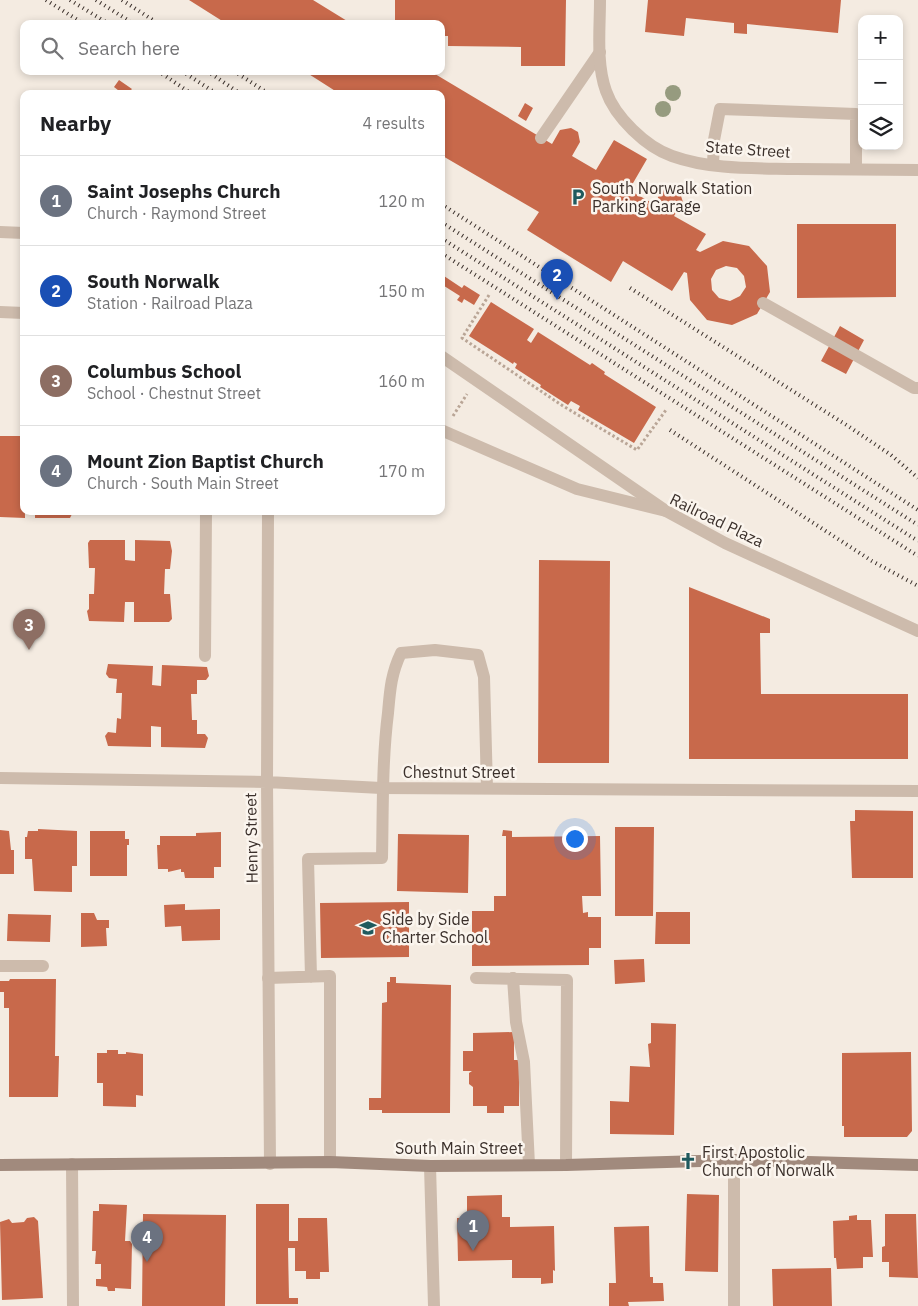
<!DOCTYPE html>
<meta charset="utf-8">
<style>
:root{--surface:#fff;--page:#f6f6f6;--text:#202124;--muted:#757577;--line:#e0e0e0;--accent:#7c3aed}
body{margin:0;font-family:"IBM Plex Sans",sans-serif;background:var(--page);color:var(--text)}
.controls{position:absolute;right:15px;top:15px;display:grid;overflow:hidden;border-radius:10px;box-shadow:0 2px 8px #0003}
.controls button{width:45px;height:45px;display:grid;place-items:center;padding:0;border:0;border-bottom:1px solid var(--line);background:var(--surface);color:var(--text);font:25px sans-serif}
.you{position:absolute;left:574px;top:838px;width:18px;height:18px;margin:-12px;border:4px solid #fff;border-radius:50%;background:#1a73e8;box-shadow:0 0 0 8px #1a73e833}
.badge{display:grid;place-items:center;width:32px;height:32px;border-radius:50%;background:var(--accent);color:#fff;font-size:16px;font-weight:700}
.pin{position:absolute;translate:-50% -41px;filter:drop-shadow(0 1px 2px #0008)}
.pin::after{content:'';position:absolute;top:26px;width:18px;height:15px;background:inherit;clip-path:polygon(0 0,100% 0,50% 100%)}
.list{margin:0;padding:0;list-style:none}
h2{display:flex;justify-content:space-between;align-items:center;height:65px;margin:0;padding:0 20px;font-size:21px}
h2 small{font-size:16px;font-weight:400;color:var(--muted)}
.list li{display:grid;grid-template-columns:32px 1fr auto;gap:15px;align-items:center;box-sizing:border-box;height:90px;padding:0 20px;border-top:1px solid var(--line)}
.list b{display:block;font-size:19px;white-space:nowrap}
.list p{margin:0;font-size:16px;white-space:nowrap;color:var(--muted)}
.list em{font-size:16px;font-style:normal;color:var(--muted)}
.icon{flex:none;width:28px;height:28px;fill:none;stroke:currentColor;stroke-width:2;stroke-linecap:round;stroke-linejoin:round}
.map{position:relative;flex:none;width:918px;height:1306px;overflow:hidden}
.search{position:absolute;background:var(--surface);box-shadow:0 2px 8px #0003;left:20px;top:20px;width:425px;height:55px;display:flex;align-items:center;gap:12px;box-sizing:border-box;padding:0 18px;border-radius:10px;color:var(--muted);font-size:19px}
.panel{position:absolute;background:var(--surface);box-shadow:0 2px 8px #0003;left:20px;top:90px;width:425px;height:425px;border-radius:10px}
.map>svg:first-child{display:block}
.building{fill:#c8694b;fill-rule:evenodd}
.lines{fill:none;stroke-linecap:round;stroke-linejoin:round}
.path{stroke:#b9a596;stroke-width:3;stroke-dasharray:2.5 2.5;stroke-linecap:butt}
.service{stroke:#cdbbac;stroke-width:12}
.minor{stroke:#cdbbac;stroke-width:12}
.secondary{stroke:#a18a7d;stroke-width:12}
.rail{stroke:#3b302b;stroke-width:4;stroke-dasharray:1 4;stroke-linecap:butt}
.tree{fill:#969b7f}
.labels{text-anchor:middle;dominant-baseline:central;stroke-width:5;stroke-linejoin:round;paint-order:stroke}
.street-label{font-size:16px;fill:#3b302b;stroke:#fbf5ee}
.poi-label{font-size:16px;fill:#3b302b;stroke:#fbf5ee;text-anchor:start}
</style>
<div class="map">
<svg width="918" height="1306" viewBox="0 0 918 1306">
<rect width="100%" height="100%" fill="#f4ebe1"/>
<path class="building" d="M189 0H313L352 24H227Z
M395 0H566L565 66H521V47L448 46V36H441V24H395Z
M648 0H841L838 33 747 24V34L734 33V23L686 18 684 36 645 32Z
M304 71H430L552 144 560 130 571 128 578 132 580 142 572 156 596 170 614 140 647 159 629 190 654 204 663 189 672 187 680 193 683 202 674 216 706 234 696 250 700 252 723 241 749 246 767 266 770 292 757 314 732 325 707 320 690 300 687 273 684 272 672 291 623 261 611 282 527 230 539 212 441 155V94H340ZM726 266 737 268 744 276 746 287 740 296 730 301 719 298 712 290 711 279 716 270Z
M119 80 132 89 127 94H123L114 87Z
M525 103 533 108 526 121 518 116Z
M797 224H896V297L797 298Z
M441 274 462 288 464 285 480 295 474 305 464 299 462 303 457 300 460 296 441 284Z
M491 302 534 329 527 340 531 343 538 332 590 365 592 363 605 372 604 374 656 407 634 443 578 410 580 406 571 401 568 405 540 387 541 385 515 368 517 364 514 362 513 364 469 336Z
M840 326 864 340 846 374 821 361Z
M0 436H24L25 518 0 517Z
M35 511H72V514L70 518H35Z
M90 540H125V560L135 561V540L170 541 172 551 170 569H165L164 594H170L172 619 169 622H134V602H125L124 622 89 621 87 611 89 609V594H94L95 568H89L88 543Z
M539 560 610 561 609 763H538Z
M689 587 770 619V633H760L761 694H908V759H689Z
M108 664 153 666 152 685 161 686 162 665 207 667 209 676 206 680H197V694H191L192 720H197V734H205L208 738 205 748 161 747V727L151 726V747L108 746 105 736 108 732 116 733 117 718 121 719 122 693H116L117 679 109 678 106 674Z
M855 810 913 811V878H852L850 821H855Z
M615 827H654L653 916H615Z
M38 829 77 831V866H72V892L34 891 32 859H25V837H27L28 831H38Z
M0 830 9 831 11 850H14V874H0Z
M503 830 512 831V837L600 836 601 896H582L583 913 588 912V917H601V948H589V965L472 966V911H494V896H506V836H502Z
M90 831H125V839H129V845H127V876H90Z
M221 832V867H214V878H185L184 872H181V869L168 872V869H158L157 845H160V836H196V833Z
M398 834 469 835 468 893 397 891Z
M409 902V957L321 958 320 903Z
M185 904V910L220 909V940L182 941 181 926 165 927 164 905Z
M656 912H690V944H655Z
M81 913H94L97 920H109V928H106L107 946 81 947Z
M8 914 51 915 50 942 7 941Z
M644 959 645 982 615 984 614 960Z
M390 977H396V983L451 985 450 1113H382V1110H369V1098H381L382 1003 387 1002V982H390Z
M10 979H56L55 1056H59L58 1097H9V1008H4V992H0V981H9Z
M651 1023 676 1024 674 1135 610 1134V1101L629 1102 630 1066 650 1067 648 1044 651 1043Z
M514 1032V1060H519V1106H504V1113H487V1106H473V1087L469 1084V1073L472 1071H463V1051H473V1033Z
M107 1050H118V1054H126V1052L143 1054V1096L136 1095V1107L103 1106V1083H97V1053H107Z
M911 1052 912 1131 907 1137H844V1126H842V1053Z
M687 1194 719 1195 718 1272 685 1271Z
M502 1195V1217H510V1227L554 1226 555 1271 553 1270V1283L541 1284V1278H512V1260L458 1261 457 1218H467V1196Z
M99 1204 127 1205 125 1241H130L132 1244 131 1289 115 1288V1291H108L107 1287 96 1286V1279H101V1264H95L96 1251H92L93 1211H99Z
M256 1204H289V1241H298V1218H327L329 1272H320V1279H306V1271H295V1248H288L289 1298H298V1304H256Z
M143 1214 226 1215 225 1306H142Z
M885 1214H916L918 1278 889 1277V1262H882V1247L885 1246Z
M857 1215V1220H871L873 1257H863V1268L837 1269 836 1258H834L833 1221 849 1220V1216Z
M34 1217 38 1221 43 1298 2 1300 0 1222 9 1219 12 1223 24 1222 27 1218Z
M649 1226 650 1277H653V1283H663L664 1301 628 1302 629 1306H609V1283H616L614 1227Z
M831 1268 832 1306H773L772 1269Z"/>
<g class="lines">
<path class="path" d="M489 295 462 338 563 406 637 450 666 410
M453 416 467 394"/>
<path class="service" d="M541 138 600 52
M713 165 714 140 720 109 856 114V169
M763 303 914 388H918
M0 312 24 313
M441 356 666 511
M205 656 206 511
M0 966H43
M311 977 308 859 382 858C383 809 382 761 388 713 390 690 391 674 401 653L435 650 478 655 484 677 487 788
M268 978 330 976V1162
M476 978 567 980 566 1165
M513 978 516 1022 524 1062 529 1165
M72 1164 73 1306
M734 1306V1160"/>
<path class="minor" d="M600 0C600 29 596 63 606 91 615 117 646 147 672 156 711 170 755 168 796 169 837 169 877 170 918 170
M0 232 24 233
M441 430 577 489 666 511 725 543 918 631
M268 511 267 782 270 1164
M0 778 267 782 381 788 918 791
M430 1166 434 1306"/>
<path class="secondary" d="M0 1165 330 1162 430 1166 566 1165 734 1160 918 1165"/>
<path class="rail" d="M46 0 84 24
M70 0 109 24
M96 0 134 24
M122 0 159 24
M158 71 192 94
M182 71 217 94
M207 71 241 94
M234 71 269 94
M441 204 918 510
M441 222 918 525
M441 238 918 541
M441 253 918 556
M630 288 848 426 891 455 918 478
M670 430 872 561 918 586"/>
</g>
<g class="tree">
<circle cx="673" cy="93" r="8"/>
<circle cx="663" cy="109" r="8"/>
</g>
<defs>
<g id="parking-bare" transform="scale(1.35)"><path d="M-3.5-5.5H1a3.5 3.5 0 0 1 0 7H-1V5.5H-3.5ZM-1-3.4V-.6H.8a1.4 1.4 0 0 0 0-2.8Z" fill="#1f5a5e" stroke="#fbf5ee" stroke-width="2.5" paint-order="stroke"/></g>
<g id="school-bare" transform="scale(1.35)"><path d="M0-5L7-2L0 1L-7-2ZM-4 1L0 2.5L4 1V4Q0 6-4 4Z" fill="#1f5a5e" stroke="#fbf5ee" stroke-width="2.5" paint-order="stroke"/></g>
<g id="church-bare" transform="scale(1.35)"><path d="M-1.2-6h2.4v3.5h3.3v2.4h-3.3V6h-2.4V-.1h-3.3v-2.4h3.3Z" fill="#1f5a5e" stroke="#fbf5ee" stroke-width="2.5" paint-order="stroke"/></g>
</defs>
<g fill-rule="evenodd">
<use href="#parking-bare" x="578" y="197"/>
<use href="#school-bare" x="368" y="928"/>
<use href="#church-bare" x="688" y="1161"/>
</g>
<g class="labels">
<g class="street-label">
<text transform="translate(748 149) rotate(4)">State Street</text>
<text transform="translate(717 520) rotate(26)">Railroad Plaza</text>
<text x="459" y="772">Chestnut Street</text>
<text transform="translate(251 838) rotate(-91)">Henry Street</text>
<text x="459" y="1148">South Main Street</text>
</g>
<g class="poi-label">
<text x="592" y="188">South Norwalk Station<tspan x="592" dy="18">Parking Garage</tspan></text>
<text x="382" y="919">Side by Side<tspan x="382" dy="18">Charter School</tspan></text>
<text x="702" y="1152">First Apostolic<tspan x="702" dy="18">Church of Norwalk</tspan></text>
</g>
</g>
</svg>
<div class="controls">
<button>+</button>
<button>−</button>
<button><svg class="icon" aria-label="layers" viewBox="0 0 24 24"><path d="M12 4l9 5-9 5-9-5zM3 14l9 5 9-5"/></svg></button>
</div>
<div class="you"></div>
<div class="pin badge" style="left:473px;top:1251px;background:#6b7280">1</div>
<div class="pin badge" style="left:557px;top:300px;background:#1a4fb4">2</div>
<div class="pin badge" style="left:29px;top:650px;background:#8d6e63">3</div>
<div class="pin badge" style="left:147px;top:1262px;background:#6b7280">4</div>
<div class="search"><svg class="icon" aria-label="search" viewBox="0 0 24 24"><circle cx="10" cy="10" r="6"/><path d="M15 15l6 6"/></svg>Search here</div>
<section class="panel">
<h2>Nearby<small>4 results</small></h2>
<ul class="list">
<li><span class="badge" style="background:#6b7280">1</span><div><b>Saint Josephs Church</b><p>Church · Raymond Street</p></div><em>120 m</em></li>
<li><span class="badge" style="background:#1a4fb4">2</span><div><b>South Norwalk</b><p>Station · Railroad Plaza</p></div><em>150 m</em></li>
<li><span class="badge" style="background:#8d6e63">3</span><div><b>Columbus School</b><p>School · Chestnut Street</p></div><em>160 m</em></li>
<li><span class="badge" style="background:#6b7280">4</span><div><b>Mount Zion Baptist Church</b><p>Church · South Main Street</p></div><em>170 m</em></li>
</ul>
</section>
</div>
